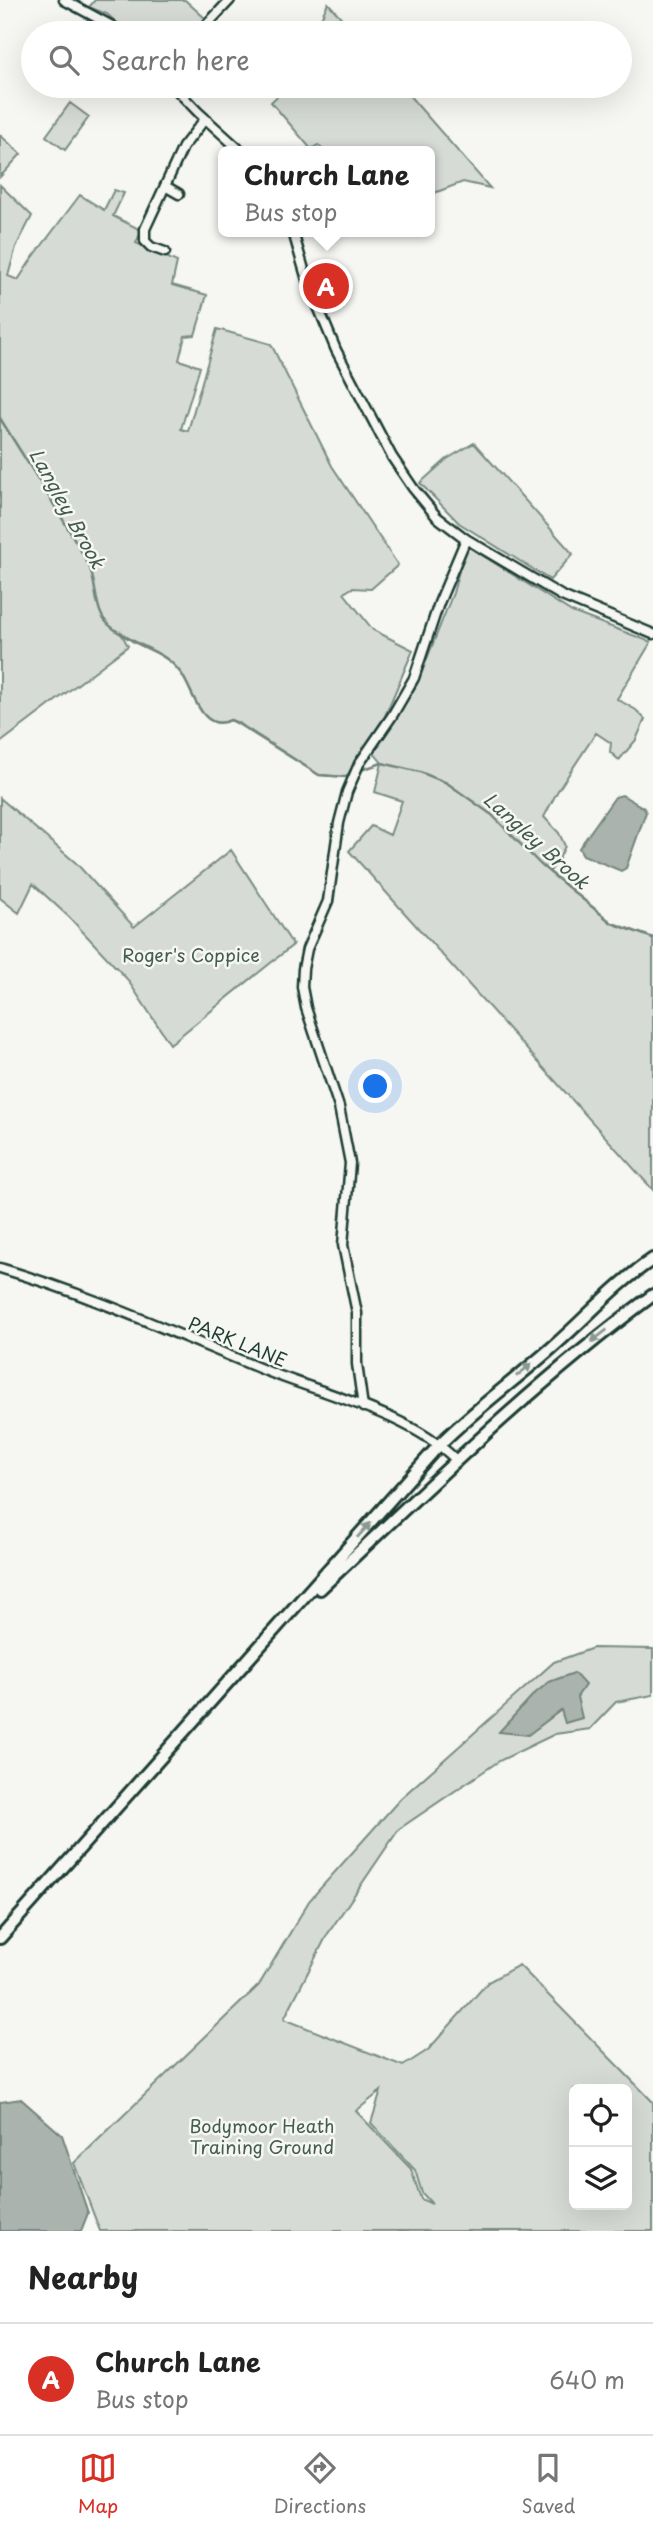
<!DOCTYPE html>
<style>
:root{--surface:#fff;--page:#f6f6f6;--text:#222;--muted:#767676;--line:#e0e0e0;--accent:#d93025}
body{margin:0;font-family:"Playpen Sans",sans-serif;background:var(--page);color:var(--text)}
.controls{position:absolute;right:21px;bottom:21px;display:grid;overflow:hidden;border-radius:10px;box-shadow:0 7px 28px #0002}
.controls button{width:63px;height:63px;display:grid;place-items:center;padding:0;border:0;border-bottom:2px solid var(--line);background:var(--surface);color:var(--text);font:35px sans-serif}
.you{position:absolute;left:376px;top:1087px;width:24px;height:24px;margin:-18px;border:5px solid #fff;border-radius:50%;background:#1a73e8;box-shadow:0 0 0 10px #1a73e833}
.badge{display:grid;place-items:center;width:46px;height:46px;border-radius:50%;background:var(--accent);color:#fff;font-size:23px;font-weight:700}
.pin{position:absolute;translate:-50% -50%;border:4px solid #fff;box-shadow:0 2px 7px #0006}
.popup{position:absolute;left:218px;top:146px;width:217px;height:91px;box-sizing:border-box;display:grid;place-content:center;border-radius:10px;background:var(--surface);filter:drop-shadow(0 2px 5px #0005);font-size:23px;white-space:nowrap;color:var(--muted)}
.popup b{font-size:26px;color:var(--text)}
.popup::after{content:'';position:absolute;left:50%;top:100%;margin-left:-14px;border:14px solid transparent;border-top-color:var(--surface)}
.list{margin:0;padding:0;list-style:none}
h2{display:flex;justify-content:space-between;align-items:center;height:91px;margin:0;padding:0 28px;font-size:30px}
h2 small{font-size:23px;font-weight:400;color:var(--muted)}
.list li{display:grid;grid-template-columns:46px 1fr auto;gap:21px;align-items:center;box-sizing:border-box;height:112px;padding:0 28px;border-top:2px solid var(--line)}
.list b{display:block;font-size:26px;white-space:nowrap}
.list p{margin:0;font-size:23px;white-space:nowrap;color:var(--muted)}
.list em{font-size:23px;font-style:normal;color:var(--muted)}
.icon{flex:none;width:38px;height:38px;fill:none;stroke:currentColor;stroke-width:2;stroke-linecap:round;stroke-linejoin:round}
.map{position:relative;flex:none;width:653px;height:2231px;overflow:hidden}
.search{position:absolute;background:var(--surface);box-shadow:0 7px 28px #0002;left:21px;right:21px;top:21px;height:77px;display:flex;align-items:center;gap:18px;box-sizing:border-box;padding:0 24px;border-radius:38px;color:var(--muted);font-size:26px}
.sheet{height:203px;background:var(--surface)}
nav{display:flex;justify-content:space-around;align-items:center;box-sizing:border-box;height:98px;border-top:2px solid var(--line);background:var(--surface);font-size:19px;color:var(--muted)}
nav a{display:grid;justify-items:center;gap:4px}
nav .on{color:var(--accent)}
.map>svg:first-child{display:block}
.green{fill:#d6dbd6;stroke:#7a8c85;stroke-width:2;fill-rule:evenodd}
.water{fill:#aab3ae;stroke:#72847d;stroke-width:2}
.lines{fill:none;stroke-linecap:round;stroke-linejoin:round}
.stream{stroke:#72847d;stroke-width:2.5}
.minor-casing{stroke:#1f3d34;stroke-width:13}
.major-casing{stroke:#1f3d34;stroke-width:16}
.minor{stroke:#f6f6f2;stroke-width:8}
.major{stroke:#f6f6f2;stroke-width:10}
.oneway{fill:#8a9a93}
.labels{text-anchor:middle;dominant-baseline:central;stroke-width:5;stroke-linejoin:round;paint-order:stroke}
.park-label{font-size:18px;fill:#445d54;stroke:#f6f6f2}
.street-label{font-size:18px;fill:#1f3d34;stroke:#f6f6f2}
.water-label{font-size:19px;font-style:italic;fill:#425a52;stroke:#f6f6f2}
</style>
<div class="map">
<svg width="653" height="2231" viewBox="0 0 653 2231">
<rect width="100%" height="100%" fill="#f6f6f2"/>
<filter id="ink" filterUnits="userSpaceOnUse"><feTurbulence type="fractalNoise" baseFrequency=".0143" numOctaves="2"/><feDisplacementMap in="SourceGraphic" scale="14" xChannelSelector="R" yChannelSelector="G"/><feConvolveMatrix kernelMatrix="1 2 1 2 8 2 1 2 1" color-interpolation-filters="sRGB"/></filter>
<g filter="url(#ink)">
<path class="green" d="M95 0H185L206 19 193 33H129L107 14 89 7Z
M328 3 355 33H314Z
M288 86H401L490 188 463 182 429 195V151H324L318 145 311 149 271 102Z
M70 103 89 117 65 150 46 136Z
M0 135 21 154 0 177Z
M0 185 32 216 16 247 8 276 18 280 31 260 80 195 104 210 114 190 124 193 113 216 139 229 141 232 136 243 177 262 172 285 207 295 195 335 185 336 179 360 200 367 181 429 188 431 217 329 271 344 332 466 398 565 371 589 352 588 344 593 373 630 413 650 385 716 346 777 319 775 231 720C201 734 193 691 182 674 178 669 171 662 166 659 156 651 143 648 132 641 128 638 124 634 120 631L128 646 0 743Z
M474 443 573 554 550 580 459 523 420 483 447 459Z
M466 545 572 612 651 642 617 699 636 710 645 719 636 740 619 760 610 752 611 743 596 733 557 792 544 817 559 833 565 846 557 863 549 872 612 923 653 938V1190L349 851 371 826 390 835 402 801 375 792 382 763 374 753 417 684 453 593Z
M0 798 76 863 134 927 231 850 293 945 170 1044 127 979 70 918 33 884 19 913 0 898Z
M593 1648 653 1649V1695L616 1702 590 1729 555 1734 499 1761 399 1829 327 1935 284 2019 403 2066 428 2050 488 1982 519 1965 653 2102V2231H100L74 2163 259 1985 309 1901 401 1798 554 1662ZM574 2089H627V2205H574ZM381 2091 371 2123 415 2170 422 2193 432 2204 421 2199 411 2169 356 2111Z"/>
<path class="water" d="M622 795 644 808 646 812 626 868 621 871 583 855 579 848 615 797Z
M574 1673 585 1685 577 1697 582 1718 565 1723 561 1710 528 1735 499 1732 533 1695 549 1682Z
M21 2099 62 2135 88 2213 81 2231H0V2102Z"/>
<g class="lines">
<path class="stream" d="M0 418C29 466 62 514 88 564 96 579 94 600 102 616 110 633 148 647 164 657 169 660 175 666 179 671 193 686 200 735 230 720L238 723 319 775 346 777 352 774
M358 771 382 763 420 772 447 783 492 815 541 865 612 923 653 938"/>
<g class="minor-casing">
<path id="minor" d="M64 0 112 26 121 33
M199 33 230 0
M173 86 198 112 241 151
M165 186 179 194
M293 232 307 280 336 350 392 457 413 488 437 517 466 539 562 596 653 634
M165 252 151 247 145 241V229L183 147 205 119
M0 1268C91 1295 176 1334 264 1370 324 1394 410 1414 456 1460
M363 1407 357 1364V1313L343 1245 350 1163 339 1107 306 1008 302 987 303 969 307 949 328 901 339 823 347 792 359 764 392 716 414 678 439 603 466 539"/>
</g>
<g class="major-casing">
<path id="major" d="M320 1589C428 1487 534 1383 653 1295
M0 1938 440 1444C476 1408 517 1379 555 1345 588 1316 617 1283 653 1259"/>
</g>
<use href="#minor" class="minor"/>
<use href="#major" class="major"/>
</g>
<defs><path id="oneway-solid" d="M-6-.8H1V-3.2L6.5 0L1 3.2V.8H-6Z" transform="scale(1.75)"/></defs>
<g class="oneway">
<use href="#oneway-solid" transform="translate(599 1336) rotate(142)"/>
<use href="#oneway-solid" transform="translate(524 1370) rotate(-39)"/>
<use href="#oneway-solid" transform="translate(364 1530) rotate(-48)"/>
</g>
</g>
<g class="labels">
<g class="park-label">
<text x="191" y="954">Roger's Coppice</text>
<text x="262" y="2125">Bodymoor Heath<tspan x="262" dy="21">Training Ground</tspan></text>
</g>
<g class="street-label">
<text transform="translate(238 1341) rotate(22)">PARK LANE</text>
</g>
<g class="water-label">
<text transform="translate(68 508) rotate(61)">Langley Brook</text>
<text transform="translate(537 840) rotate(42)">Langley Brook</text>
</g>
</g>
</svg>
<div class="controls">
<button><svg class="icon" aria-label="locate" viewBox="0 0 24 24"><circle cx="12" cy="12" r="6"/><path d="M12 2v4M12 18v4M2 12h4M18 12h4"/></svg></button>
<button><svg class="icon" aria-label="layers" viewBox="0 0 24 24"><path d="M12 4l9 5-9 5-9-5zM3 14l9 5 9-5"/></svg></button>
</div>
<div class="you"></div>
<div class="pin badge" style="left:326px;top:286px">A</div>
<div class="popup"><b>Church Lane</b>Bus stop</div>
<div class="search"><svg class="icon" aria-label="search" viewBox="0 0 24 24"><circle cx="10" cy="10" r="6"/><path d="M15 15l6 6"/></svg>Search here</div>
</div>
<section class="sheet">
<h2>Nearby<small></small></h2>
<ul class="list">
<li><span class="badge">A</span><div><b>Church Lane</b><p>Bus stop</p></div><em>640 m</em></li>
</ul>
</section>
<nav>
<a class="on"><svg class="icon" aria-label="map" viewBox="0 0 24 24"><path d="M3 6l6-2 6 2 6-2v14l-6 2-6-2-6 2zM9 4v14M15 6v14"/></svg>Map</a>
<a><svg class="icon" aria-label="directions" viewBox="0 0 24 24"><path d="M12 3l9 9-9 9-9-9zM9 14v-3h6M13 9l2 2-2 2"/></svg>Directions</a>
<a><svg class="icon" aria-label="saved" viewBox="0 0 24 24"><path d="M7 4h10v16l-5-4-5 4z"/></svg>Saved</a>
</nav>
